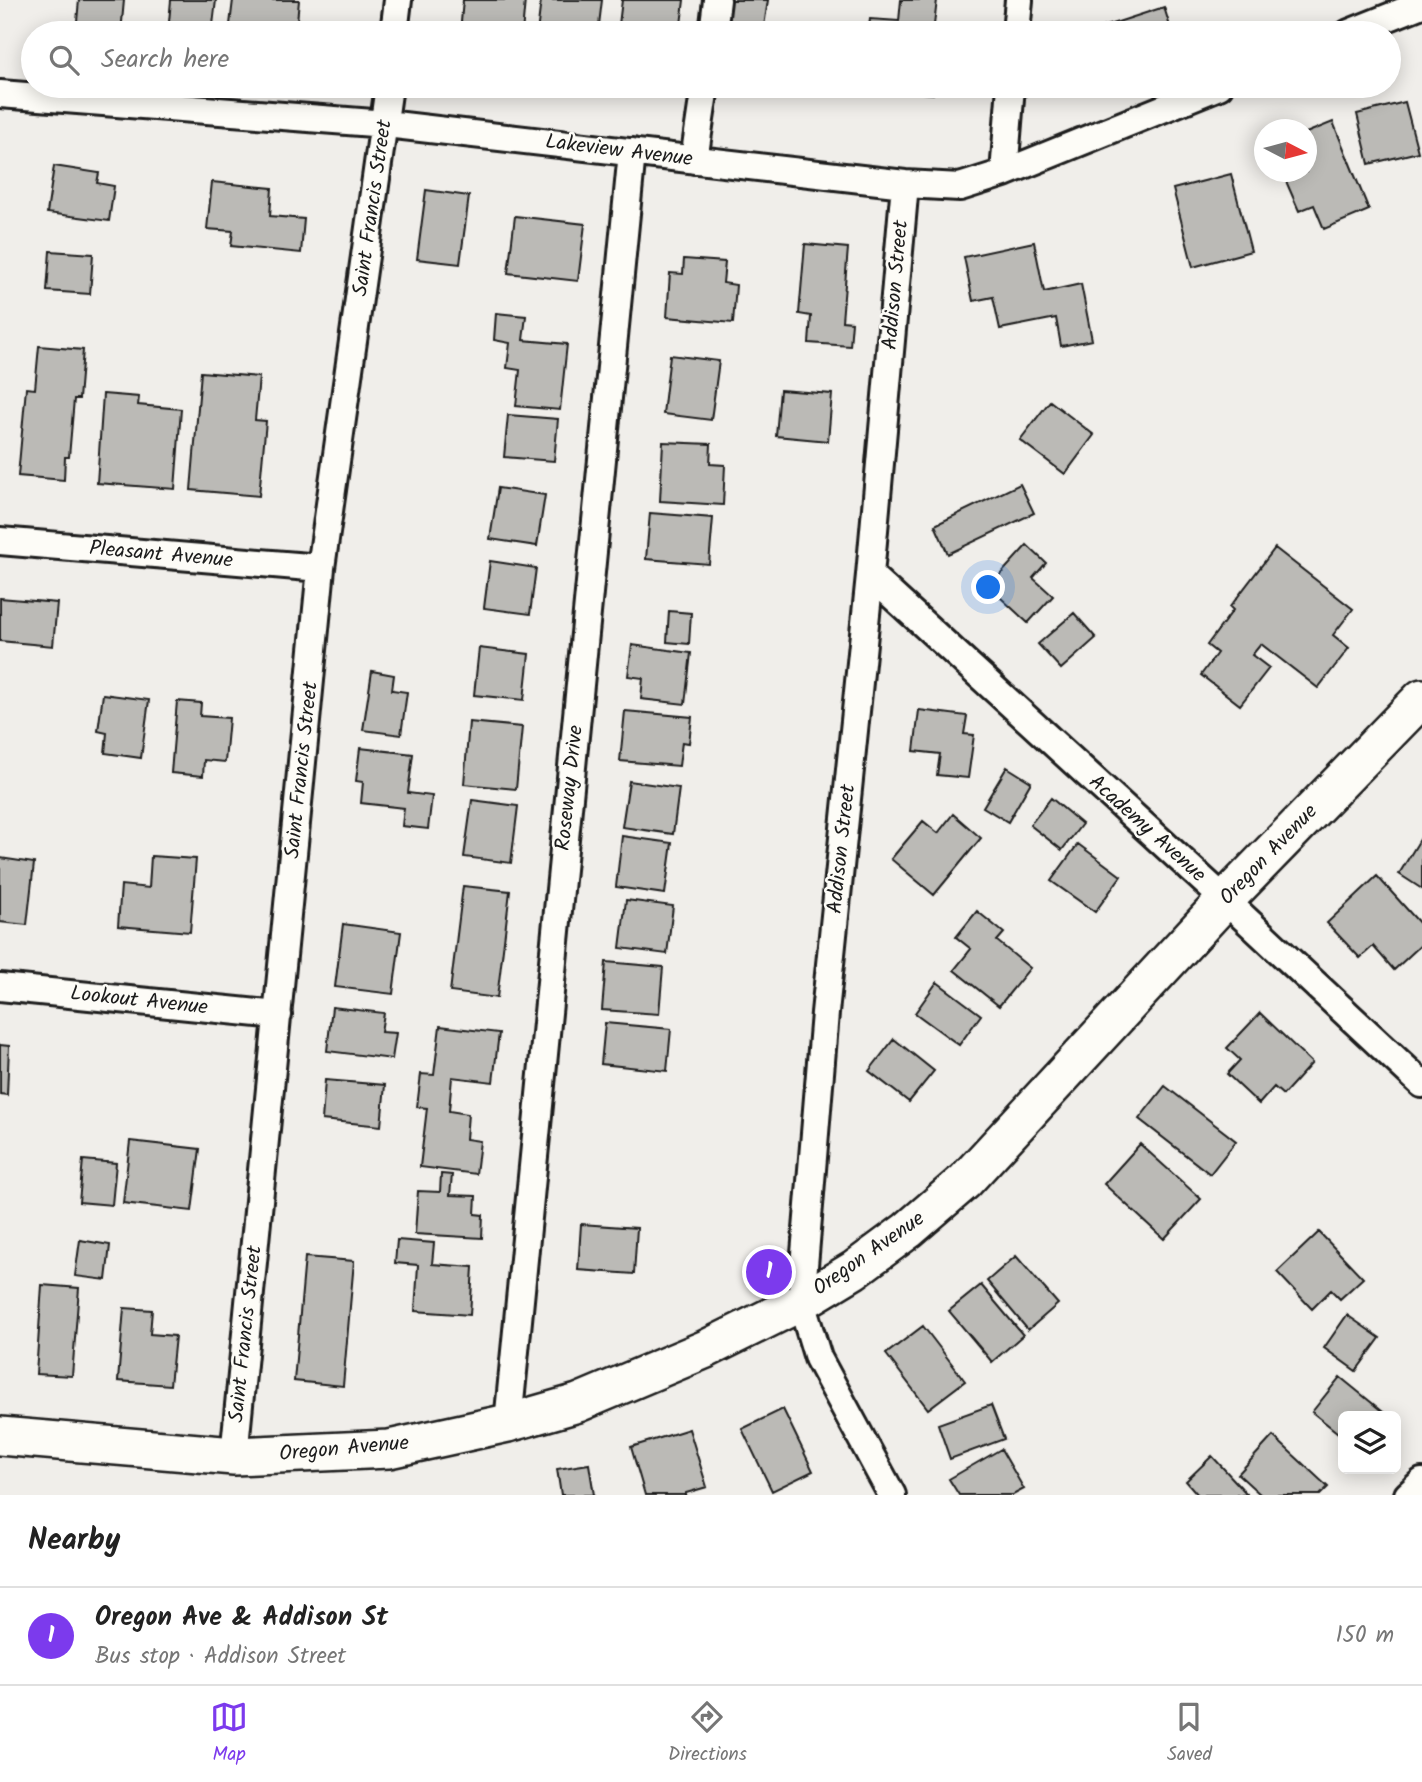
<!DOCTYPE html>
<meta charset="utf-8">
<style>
:root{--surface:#fff;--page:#f2f2f2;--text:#222;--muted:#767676;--line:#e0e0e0;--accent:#7c3aed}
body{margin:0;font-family:Kalam,sans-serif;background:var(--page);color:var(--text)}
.controls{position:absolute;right:21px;bottom:21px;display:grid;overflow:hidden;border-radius:10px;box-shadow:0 4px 18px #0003}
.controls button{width:63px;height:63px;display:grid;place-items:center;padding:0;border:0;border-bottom:2px solid var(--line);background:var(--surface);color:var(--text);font:35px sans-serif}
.compass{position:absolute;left:1254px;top:119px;width:63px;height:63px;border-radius:50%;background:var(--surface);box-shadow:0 4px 18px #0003;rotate:96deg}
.you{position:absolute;left:989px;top:588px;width:24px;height:24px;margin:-18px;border:5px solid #fff;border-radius:50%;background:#1a73e8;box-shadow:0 0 0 10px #1a73e833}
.badge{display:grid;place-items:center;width:46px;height:46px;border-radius:50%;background:var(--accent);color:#fff;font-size:23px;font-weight:700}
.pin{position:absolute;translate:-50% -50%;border:4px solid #fff;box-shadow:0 2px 7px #0006}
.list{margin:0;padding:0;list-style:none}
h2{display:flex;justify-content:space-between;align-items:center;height:91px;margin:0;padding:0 28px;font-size:30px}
h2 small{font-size:23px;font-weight:400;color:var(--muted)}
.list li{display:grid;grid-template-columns:46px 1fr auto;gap:21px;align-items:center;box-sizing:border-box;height:98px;padding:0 28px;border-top:2px solid var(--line)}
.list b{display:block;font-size:26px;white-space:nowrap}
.list p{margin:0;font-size:23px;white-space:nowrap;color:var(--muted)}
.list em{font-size:23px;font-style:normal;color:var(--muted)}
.icon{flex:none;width:38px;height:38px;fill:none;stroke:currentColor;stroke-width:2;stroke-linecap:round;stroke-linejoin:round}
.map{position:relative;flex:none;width:1422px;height:1495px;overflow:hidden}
.search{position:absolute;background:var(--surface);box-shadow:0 4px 18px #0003;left:21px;right:21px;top:21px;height:77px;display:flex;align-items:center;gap:18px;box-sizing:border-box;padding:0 24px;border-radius:38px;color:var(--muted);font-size:26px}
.sheet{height:189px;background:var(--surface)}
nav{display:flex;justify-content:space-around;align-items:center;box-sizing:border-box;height:98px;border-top:2px solid var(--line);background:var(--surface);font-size:19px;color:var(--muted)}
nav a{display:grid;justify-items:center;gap:4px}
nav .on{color:var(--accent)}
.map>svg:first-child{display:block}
.building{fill:#bbbab6;stroke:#1c1c1c;stroke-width:2}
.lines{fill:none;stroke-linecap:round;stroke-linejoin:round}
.minor-casing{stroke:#1c1c1c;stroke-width:32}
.secondary-casing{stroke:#1c1c1c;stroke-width:42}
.minor{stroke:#fdfcf7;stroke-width:26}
.secondary{stroke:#fdfcf7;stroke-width:37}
.labels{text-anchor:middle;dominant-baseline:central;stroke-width:5;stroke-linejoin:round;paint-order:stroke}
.street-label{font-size:21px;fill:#1c1c1c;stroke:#fdfcf7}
</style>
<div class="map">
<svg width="1422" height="1495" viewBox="0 0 1422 1495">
<rect width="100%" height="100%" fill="#f0eeea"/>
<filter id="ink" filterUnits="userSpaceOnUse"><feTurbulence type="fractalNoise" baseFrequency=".0143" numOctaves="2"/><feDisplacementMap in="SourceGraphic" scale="14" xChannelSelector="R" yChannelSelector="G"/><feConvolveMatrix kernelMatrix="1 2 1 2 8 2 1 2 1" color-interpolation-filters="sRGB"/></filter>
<g filter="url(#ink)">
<path class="building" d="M79 0H124L121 33 76 32Z
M171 0H216L212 33H168Z
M233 0H299L296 33H229Z
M463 0H525L522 33H460Z
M541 0H602L598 33H537Z
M622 0H684L680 33H618Z
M729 0H768L763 33H730L731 22 726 21Z
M901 0H937L934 25 950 26 949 33H868L870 19 899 21Z
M1164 7 1172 33H1084Z
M631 86H674L673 91Z
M723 86H756V92L723 88Z
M888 86H933V94L888 90Z
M1405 102 1418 152 1369 164 1357 114Z
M1333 122 1369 210 1324 229 1314 205 1299 211 1282 172H1306V133Z
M54 166 99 173 97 183 114 186 109 221 47 213Z
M1231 174 1251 251 1193 267 1173 189Z
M212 182 272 188 270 216 304 219 301 253 231 246 233 231 207 229Z
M426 190 469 196 460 264 417 259Z
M515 216 585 224 578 281 508 273Z
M1034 242 1044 292 1081 284 1092 340 1061 346 1056 318 1000 329 993 297 973 301 964 257Z
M805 244 848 248 842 321 852 322 850 346 809 343 811 316 799 314Z
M50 251 93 254 90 294 47 291Z
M684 259 725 262 723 283 736 285 733 323 667 317 670 273 683 274Z
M496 313 526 316 523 340 567 344 560 410 516 406 520 370 507 368 510 343 494 340Z
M39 346 83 350 79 399H74L69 457H65L64 480 18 476 26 388 35 389Z
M670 355 719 361 711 420 663 414Z
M201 372 259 377 255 420 266 421 259 496 191 490Z
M780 390 832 394 828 441 776 436Z
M103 394 139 397 138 405 181 409 175 489 97 483Z
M1050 401 1094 435 1065 474 1020 440Z
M508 415 558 419 554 461 504 457Z
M663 442 711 444 710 464 725 465 723 505 660 501Z
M1020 484 1034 513 948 554 935 525Z
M498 488 545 495 537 546 490 539Z
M650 513 713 518 709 564 646 559Z
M1027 545 1046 563 1033 578 1053 596 1028 623 989 587Z
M1275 548 1353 609 1333 635 1349 648 1318 688 1261 644 1252 655 1269 668 1240 705 1201 675 1217 653 1207 645 1233 610 1230 607Z
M490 561 536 568 530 614 484 608Z
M0 598 57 603 53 646 0 641Z
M669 611 691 613 689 644 667 642Z
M1074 613 1096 638 1061 669 1038 644Z
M632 645 691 653 685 704 641 699 643 678 628 676Z
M479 648 529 654 524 700 474 695Z
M372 671 394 675 392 690 407 692 401 735 363 730Z
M103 694 149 700 141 758 105 753 107 733 98 731Z
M177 701 201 703 200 716 229 718 225 762 204 760 203 776 171 773Z
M919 710 967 716 964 734 974 735 968 778 937 775 940 754 914 751Z
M625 711 692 717 689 743 682 742 679 766 620 761Z
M469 722 522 727 516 789 464 784Z
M360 748 413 754 408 793 432 796 428 829 402 826 404 808 361 803 363 782 356 781Z
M1007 767 1031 782 1008 822 983 807Z
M629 781 679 788 673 834 622 827Z
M1051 798 1082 824 1062 850 1030 825Z
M472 800 518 806 511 863 464 857Z
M953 814 981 838 934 895 891 859 923 821 938 833Z
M622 836 672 843 665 894 616 887Z
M1422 836V889L1399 874Z
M1078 844 1121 876 1095 912 1051 881Z
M151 856 196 859 190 932 118 926 121 885 149 888Z
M0 858 34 863 27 925 0 922Z
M1377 876 1422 926V944L1394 970 1373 946 1360 958 1327 923Z
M463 886 510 891 497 998 450 992Z
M626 900 673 906 667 954 620 948Z
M977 911 1004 933 997 941 1030 968 999 1006 954 970 971 949 956 937Z
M343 924 401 932 393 994 335 987Z
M606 962 663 967 659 1014 602 1010Z
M937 982 981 1015 959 1045 915 1013Z
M332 1007 384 1013 381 1032 396 1033 392 1059 327 1051Z
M1260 1013 1312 1063 1283 1095 1274 1087 1259 1104 1227 1074 1240 1060 1227 1048Z
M605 1023 671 1029 667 1071 601 1064Z
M440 1026 499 1033 493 1082 452 1077 449 1111 468 1114 466 1139 480 1141 476 1174 420 1167 427 1108 417 1107 421 1074 434 1075Z
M894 1039 934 1071 909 1102 869 1071Z
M0 1045 9 1046 7 1095 0 1094Z
M325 1080 385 1085 381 1126 322 1120Z
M1165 1086 1236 1141 1210 1174 1139 1119Z
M130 1141 200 1149 192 1211 123 1203Z
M1140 1144 1201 1199 1164 1239 1104 1184Z
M83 1160 116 1163 112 1205 79 1202Z
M441 1174 452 1175 450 1195 476 1196 475 1214 483 1215 482 1238 415 1234 418 1191 440 1192Z
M581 1224 637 1228 634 1274 578 1270Z
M1319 1232 1363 1278 1340 1299 1331 1290 1312 1309 1277 1272Z
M80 1240 110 1245 106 1280 75 1276Z
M397 1240 434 1243 432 1264 473 1267 470 1315 415 1311 418 1265 395 1263Z
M1016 1256 1058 1304 1028 1330 987 1281Z
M305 1257 354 1261 343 1386 294 1381Z
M42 1285 79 1288 72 1376 36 1374Z
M981 1285 1023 1335 992 1362 949 1311Z
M124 1308 152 1310 150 1334 175 1336 170 1385 118 1381Z
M1347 1315 1380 1338 1356 1371 1324 1348Z
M923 1326 965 1381 928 1409 886 1354Z
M1340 1377 1388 1416H1343V1437L1312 1412Z
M991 1405 1004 1439 950 1459 938 1424Z
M783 1409 813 1471 772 1491 742 1429Z
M689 1429 707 1487 686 1493V1495H645L631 1447Z
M1273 1436 1328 1487 1320 1495H1261L1238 1474Z
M1001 1449 1024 1489 1013 1495H959L949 1479Z
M1212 1456 1247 1494V1495H1198L1186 1481Z
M589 1464 594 1495H561L557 1469Z"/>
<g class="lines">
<g class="minor-casing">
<path id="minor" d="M394 33 398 0
M713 33 717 0
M1016 33 1019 0
M1349 33 1422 4
M0 94 386 124 905 184 960 187 1004 173 1219 86
M694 160 705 86
M1004 173 1011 86
M0 541 321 568
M870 575 1225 900 1422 1084
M0 987 278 1015
M508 1423 632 152
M234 1456 321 568 389 86
M892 1495 818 1358 801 1302 825 1013 870 575 905 184
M1408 1495 1422 1482"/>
</g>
<g class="secondary-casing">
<path id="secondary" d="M0 1436 234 1456 389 1449 508 1423 578 1403 706 1349 801 1302 854 1270 908 1230 965 1181 1225 900 1422 698"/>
</g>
<use href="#minor" class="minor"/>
<use href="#secondary" class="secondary"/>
</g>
</g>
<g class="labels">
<g class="street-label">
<text transform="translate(619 151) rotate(7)">Lakeview Avenue</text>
<text transform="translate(373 208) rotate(-82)">Saint Francis Street</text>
<text transform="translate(896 285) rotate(-85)">Addison Street</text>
<text transform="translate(161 555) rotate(5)">Pleasant Avenue</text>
<text transform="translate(302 770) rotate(-84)">Saint Francis Street</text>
<text transform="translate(570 788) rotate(-84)">Roseway Drive</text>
<text transform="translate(1147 829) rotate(42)">Academy Avenue</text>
<text transform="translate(842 849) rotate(-84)">Addison Street</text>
<text transform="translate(1269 855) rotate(-46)">Oregon Avenue</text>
<text transform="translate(139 1001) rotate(6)">Lookout Avenue</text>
<text transform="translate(869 1254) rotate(-35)">Oregon Avenue</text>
<text transform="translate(246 1334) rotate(-84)">Saint Francis Street</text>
<text transform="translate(344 1449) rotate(-5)">Oregon Avenue</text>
</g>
</g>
</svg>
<div class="controls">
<button><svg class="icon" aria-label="layers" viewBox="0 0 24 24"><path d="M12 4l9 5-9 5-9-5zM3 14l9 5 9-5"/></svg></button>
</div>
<svg class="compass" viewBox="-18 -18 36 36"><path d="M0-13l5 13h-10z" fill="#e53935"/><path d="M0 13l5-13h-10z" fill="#767676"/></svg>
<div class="you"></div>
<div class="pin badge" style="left:769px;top:1272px">1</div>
<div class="search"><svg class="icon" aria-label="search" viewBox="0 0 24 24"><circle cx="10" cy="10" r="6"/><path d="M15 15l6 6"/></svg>Search here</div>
</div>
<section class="sheet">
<h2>Nearby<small></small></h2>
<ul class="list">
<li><span class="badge">1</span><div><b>Oregon Ave &amp; Addison St</b><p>Bus stop · Addison Street</p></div><em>150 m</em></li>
</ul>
</section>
<nav>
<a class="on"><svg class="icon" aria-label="map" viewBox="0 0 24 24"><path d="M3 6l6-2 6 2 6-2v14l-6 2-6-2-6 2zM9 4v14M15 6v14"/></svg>Map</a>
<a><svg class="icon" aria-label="directions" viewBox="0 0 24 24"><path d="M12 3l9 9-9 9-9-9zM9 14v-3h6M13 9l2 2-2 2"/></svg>Directions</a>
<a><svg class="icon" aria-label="saved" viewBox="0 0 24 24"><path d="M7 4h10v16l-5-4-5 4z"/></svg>Saved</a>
</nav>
